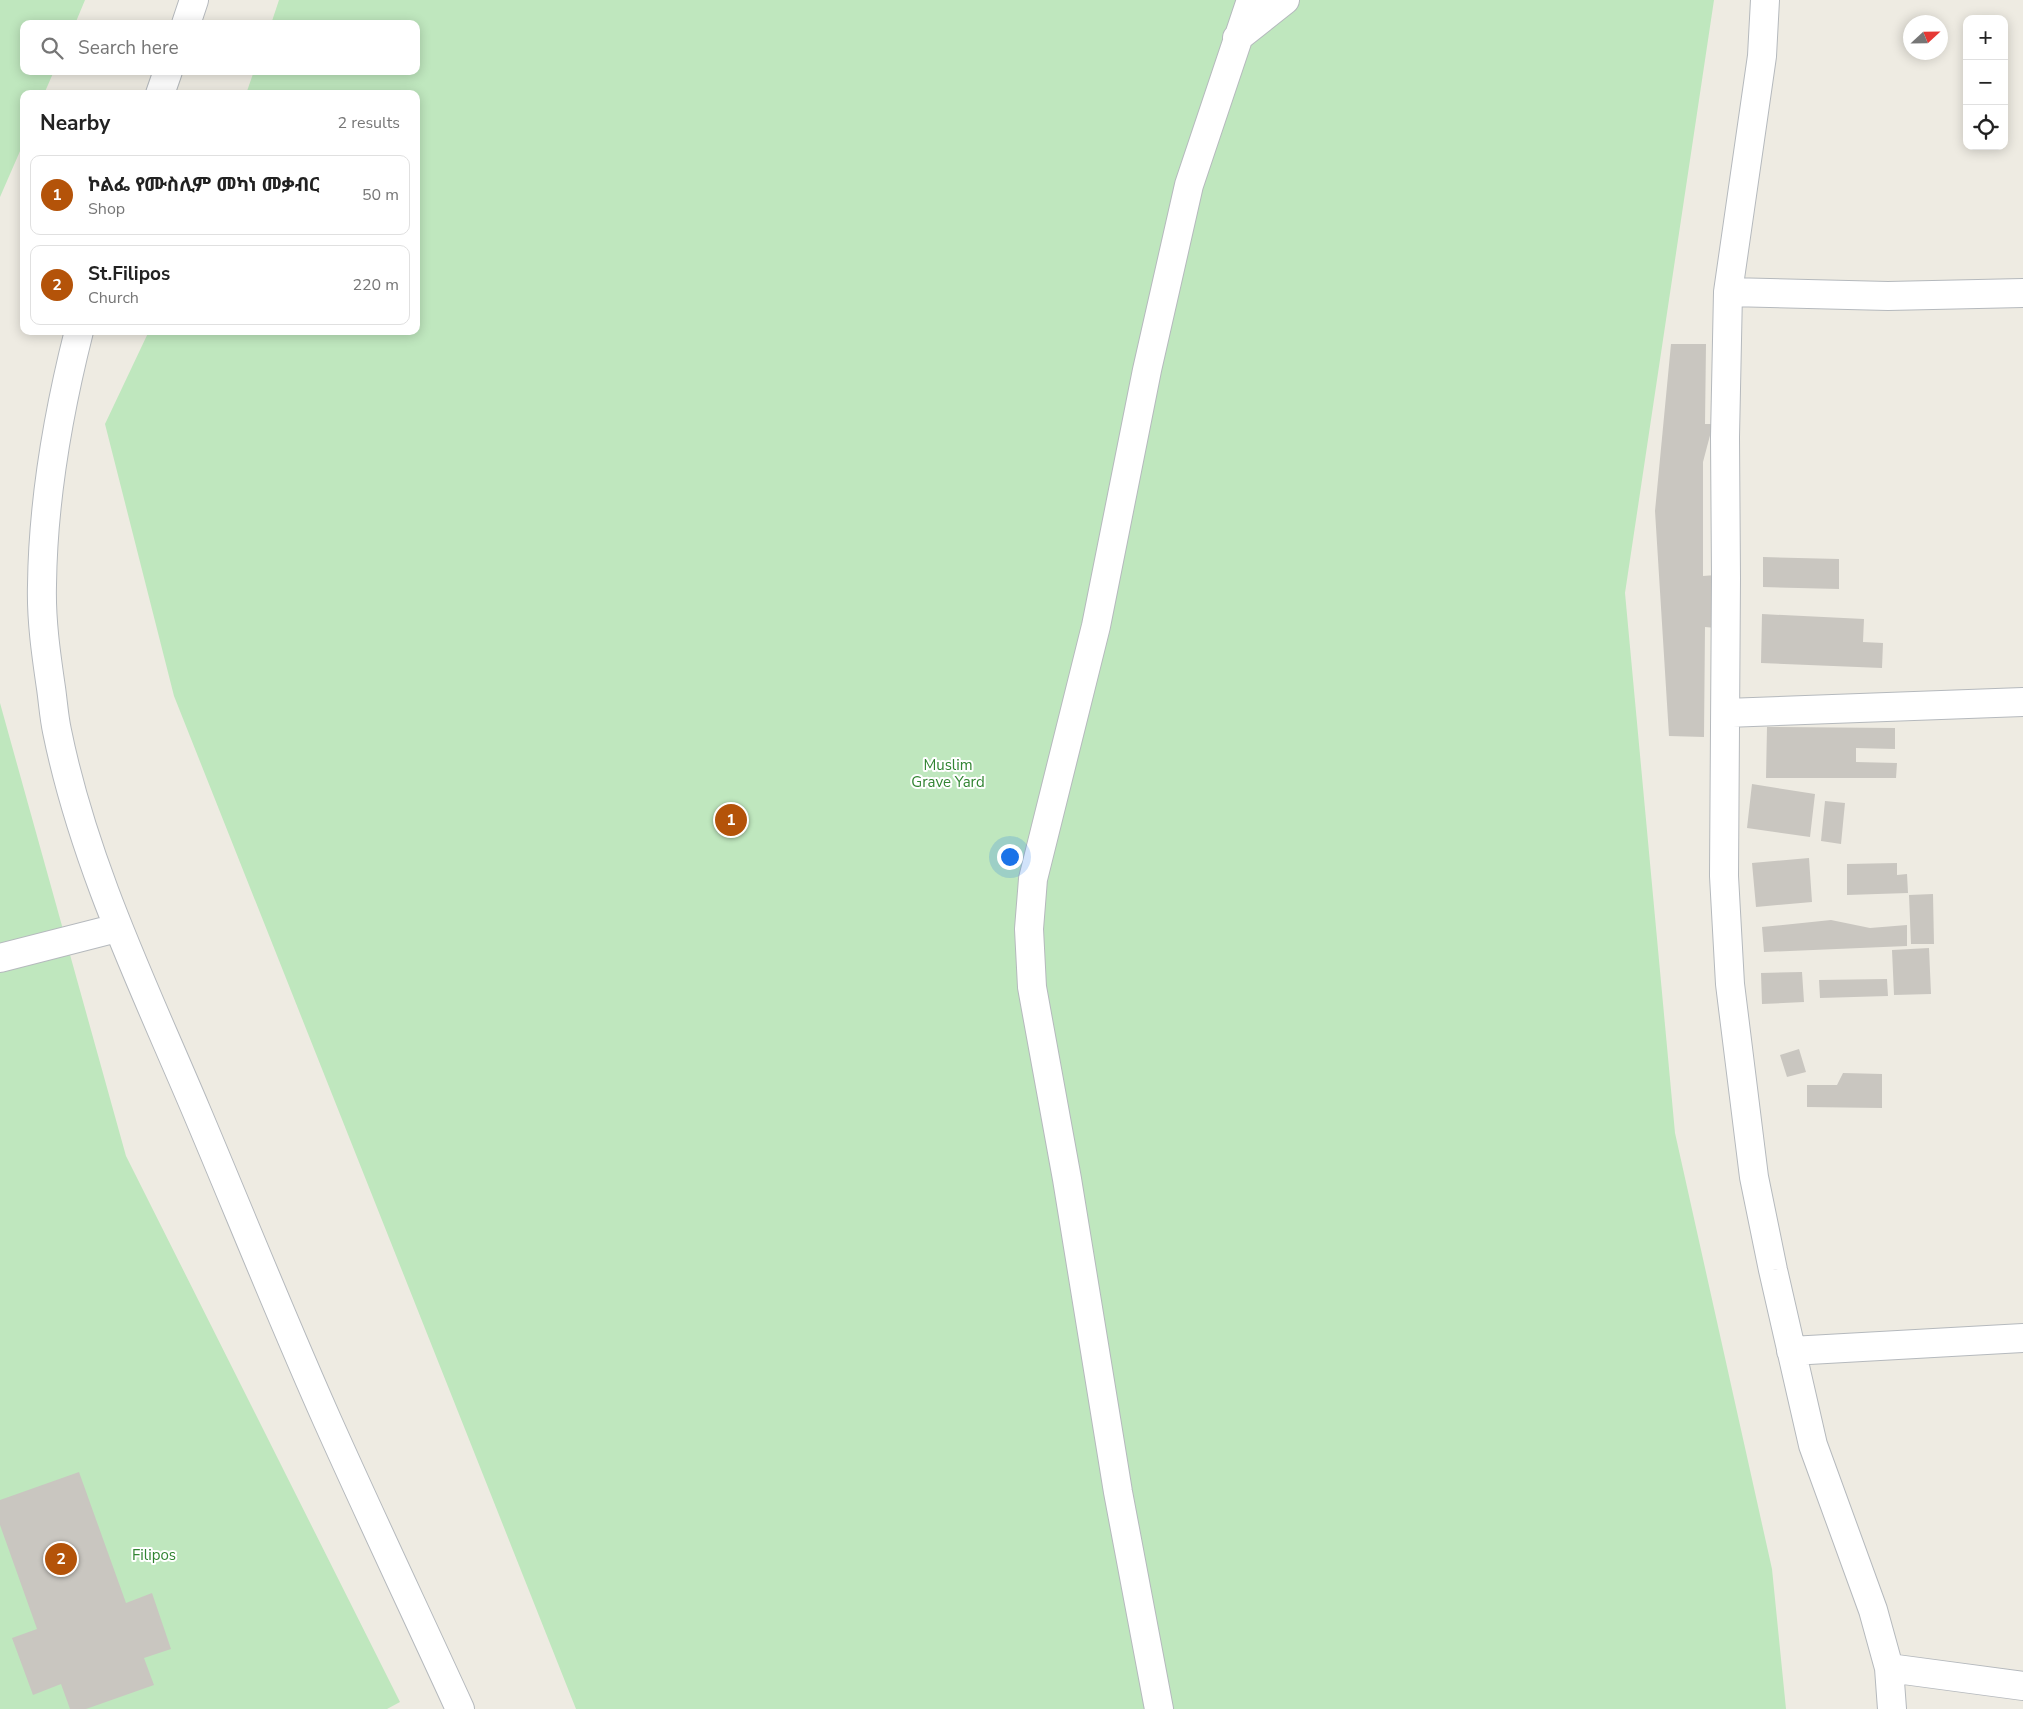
<!DOCTYPE html>
<meta charset="utf-8">
<style>
:root{--surface:#fff;--page:#f6f6f6;--text:#222;--muted:#767676;--line:#e0e0e0;--accent:#b45309}
body{margin:0;font-family:"Nunito Sans","Noto Sans Ethiopic",sans-serif;background:var(--page);color:var(--text)}
.controls{position:absolute;right:15px;top:15px;display:grid;overflow:hidden;border-radius:10px;box-shadow:0 2px 12px #0003}
.controls button{width:45px;height:45px;display:grid;place-items:center;padding:0;border:0;border-bottom:1px solid var(--line);background:var(--surface);color:var(--text);font:25px sans-serif}
.compass{position:absolute;left:1903px;top:15px;width:45px;height:45px;border-radius:50%;background:var(--surface);box-shadow:0 2px 12px #0003;rotate:68deg}
.you{position:absolute;left:1009px;top:856px;width:18px;height:18px;margin:-12px;border:4px solid #fff;border-radius:50%;background:#1a73e8;box-shadow:0 0 0 8px #1a73e833}
.badge{display:grid;place-items:center;width:32px;height:32px;border-radius:50%;background:var(--accent);color:#fff;font-size:16px;font-weight:700}
.pin{position:absolute;translate:-50% -50%;border:2px solid #fff;box-shadow:0 1px 5px #0006}
.list{margin:0;padding:0;list-style:none}
h2{display:flex;justify-content:space-between;align-items:center;height:65px;margin:0;padding:0 20px;font-size:21px}
h2 small{font-size:16px;font-weight:400;color:var(--muted)}
.list li{display:grid;grid-template-columns:32px 1fr auto;gap:15px;align-items:center;box-sizing:border-box;height:80px;margin:0 10px 10px;padding:0 10px;border:1px solid var(--line);border-radius:10px}
.list b{display:block;font-size:19px;white-space:nowrap}
.list p{margin:0;font-size:16px;white-space:nowrap;color:var(--muted)}
.list em{font-size:16px;font-style:normal;color:var(--muted)}
.icon{flex:none;width:28px;height:28px;fill:none;stroke:currentColor;stroke-width:2;stroke-linecap:round;stroke-linejoin:round}
.map{position:relative;flex:none;width:2023px;height:1709px;overflow:hidden}
.search{position:absolute;background:var(--surface);box-shadow:0 2px 12px #0003;left:20px;top:20px;width:400px;height:55px;display:flex;align-items:center;gap:12px;box-sizing:border-box;padding:0 18px;border-radius:10px;color:var(--muted);font-size:19px}
.panel{position:absolute;background:var(--surface);box-shadow:0 2px 12px #0003;left:20px;top:90px;width:400px;height:245px;border-radius:10px}
.map>svg:first-child{display:block}
.green{fill:#bfe7be}
.building{fill:#c9c6c0}
.lines{fill:none;stroke-linecap:round;stroke-linejoin:round}
.minor-casing{stroke:#b5b9bd;stroke-width:30}
.minor{stroke:#fff;stroke-width:28}
.labels{text-anchor:middle;dominant-baseline:central;stroke-width:4;stroke-linejoin:round;paint-order:stroke}
.park-label{font-size:15px;fill:#318432;stroke:#fff}
</style>
<div class="map">
<svg width="2023" height="1709" viewBox="0 0 2023 1709">
<rect width="100%" height="100%" fill="#eeebe2"/>
<path class="green" d="M0 0H85L75 24H24V71H54L44 94H24V142L0 197Z
M279 0H1714L1625 593 1675 1133 1772 1569 1786 1709H576L174 696 105 424 149 331H416V94H246L254 71H416V24H271Z
M0 703 126 1156 400 1702 387 1709H0Z"/>
<path class="building" d="M1671 344H1706L1705 424H1713L1703 462V576L1716 575V628L1705 627 1704 737 1669 736 1655 511Z
M1763 557 1839 559V589L1763 587Z
M1762 614 1864 619 1863 642 1883 643 1882 668 1761 663Z
M1767 727 1895 728V749L1856 748V762L1897 763 1896 778H1766Z
M1752 784 1815 794 1810 837 1747 828Z
M1825 801 1845 803 1841 844 1821 841Z
M1809 858 1812 902 1756 907 1752 863Z
M1897 863V875L1907 874 1908 893 1847 895V864Z
M1933 894 1934 944H1911L1909 895Z
M1831 920 1870 928 1907 925V946L1764 952 1762 927Z
M1929 948 1931 994 1894 995 1892 950Z
M1802 972 1804 1002 1762 1004 1761 973Z
M1887 979 1888 996 1820 998 1819 980Z
M1799 1049 1806 1072 1787 1077 1780 1055Z
M1843 1073 1882 1074V1108L1807 1107V1085H1837Z
M79 1472 126 1603 152 1593 171 1649 144 1658 154 1685 86 1709H70L61 1684 33 1695 12 1638 37 1629 0 1525V1500Z"/>
<g class="lines">
<g class="minor-casing">
<path id="minor" d="M1765 0 1762 56 1728 292 1725 437 1726 578 1724 876 1730 984 1754 1177 1773 1270 1813 1445 1873 1610 1889 1668 1892 1709
M186 24 194 0
M1237 38 1285 0
M160 94 168 71
M1728 292 1888 296 2023 293
M79 331C58 414 43 499 42 585 41 619 46 654 51 688 53 702 54 717 57 731 84 864 144 987 196 1110 240 1214 282 1319 328 1422 371 1518 416 1613 460 1709
M1726 713 2023 702
M0 958 117 928
M1791 1351 2023 1338
M1889 1668 2023 1686
M1159 1709 1118 1492 1067 1179 1032 987 1029 929 1033 879 1096 626 1147 370 1189 185 1251 0"/>
</g>
<use href="#minor" class="minor"/>
</g>
<g class="labels">
<g class="park-label">
<text x="948" y="765">Muslim<tspan x="948" dy="17">Grave Yard</tspan></text>
<text x="154" y="1555">Filipos</text>
</g>
</g>
</svg>
<div class="controls">
<button>+</button>
<button>−</button>
<button><svg class="icon" aria-label="locate" viewBox="0 0 24 24"><circle cx="12" cy="12" r="6"/><path d="M12 2v4M12 18v4M2 12h4M18 12h4"/></svg></button>
</div>
<svg class="compass" viewBox="-18 -18 36 36"><path d="M0-13l5 13h-10z" fill="#e53935"/><path d="M0 13l5-13h-10z" fill="#767676"/></svg>
<div class="you"></div>
<div class="pin badge" style="left:731px;top:820px">1</div>
<div class="pin badge" style="left:61px;top:1559px">2</div>
<div class="search"><svg class="icon" aria-label="search" viewBox="0 0 24 24"><circle cx="10" cy="10" r="6"/><path d="M15 15l6 6"/></svg>Search here</div>
<section class="panel">
<h2>Nearby<small>2 results</small></h2>
<ul class="list">
<li><span class="badge">1</span><div><b>ኮልፌ የሙስሊም መካነ መቃብር</b><p>Shop</p></div><em>50 m</em></li>
<li><span class="badge">2</span><div><b>St.Filipos</b><p>Church</p></div><em>220 m</em></li>
</ul>
</section>
</div>
